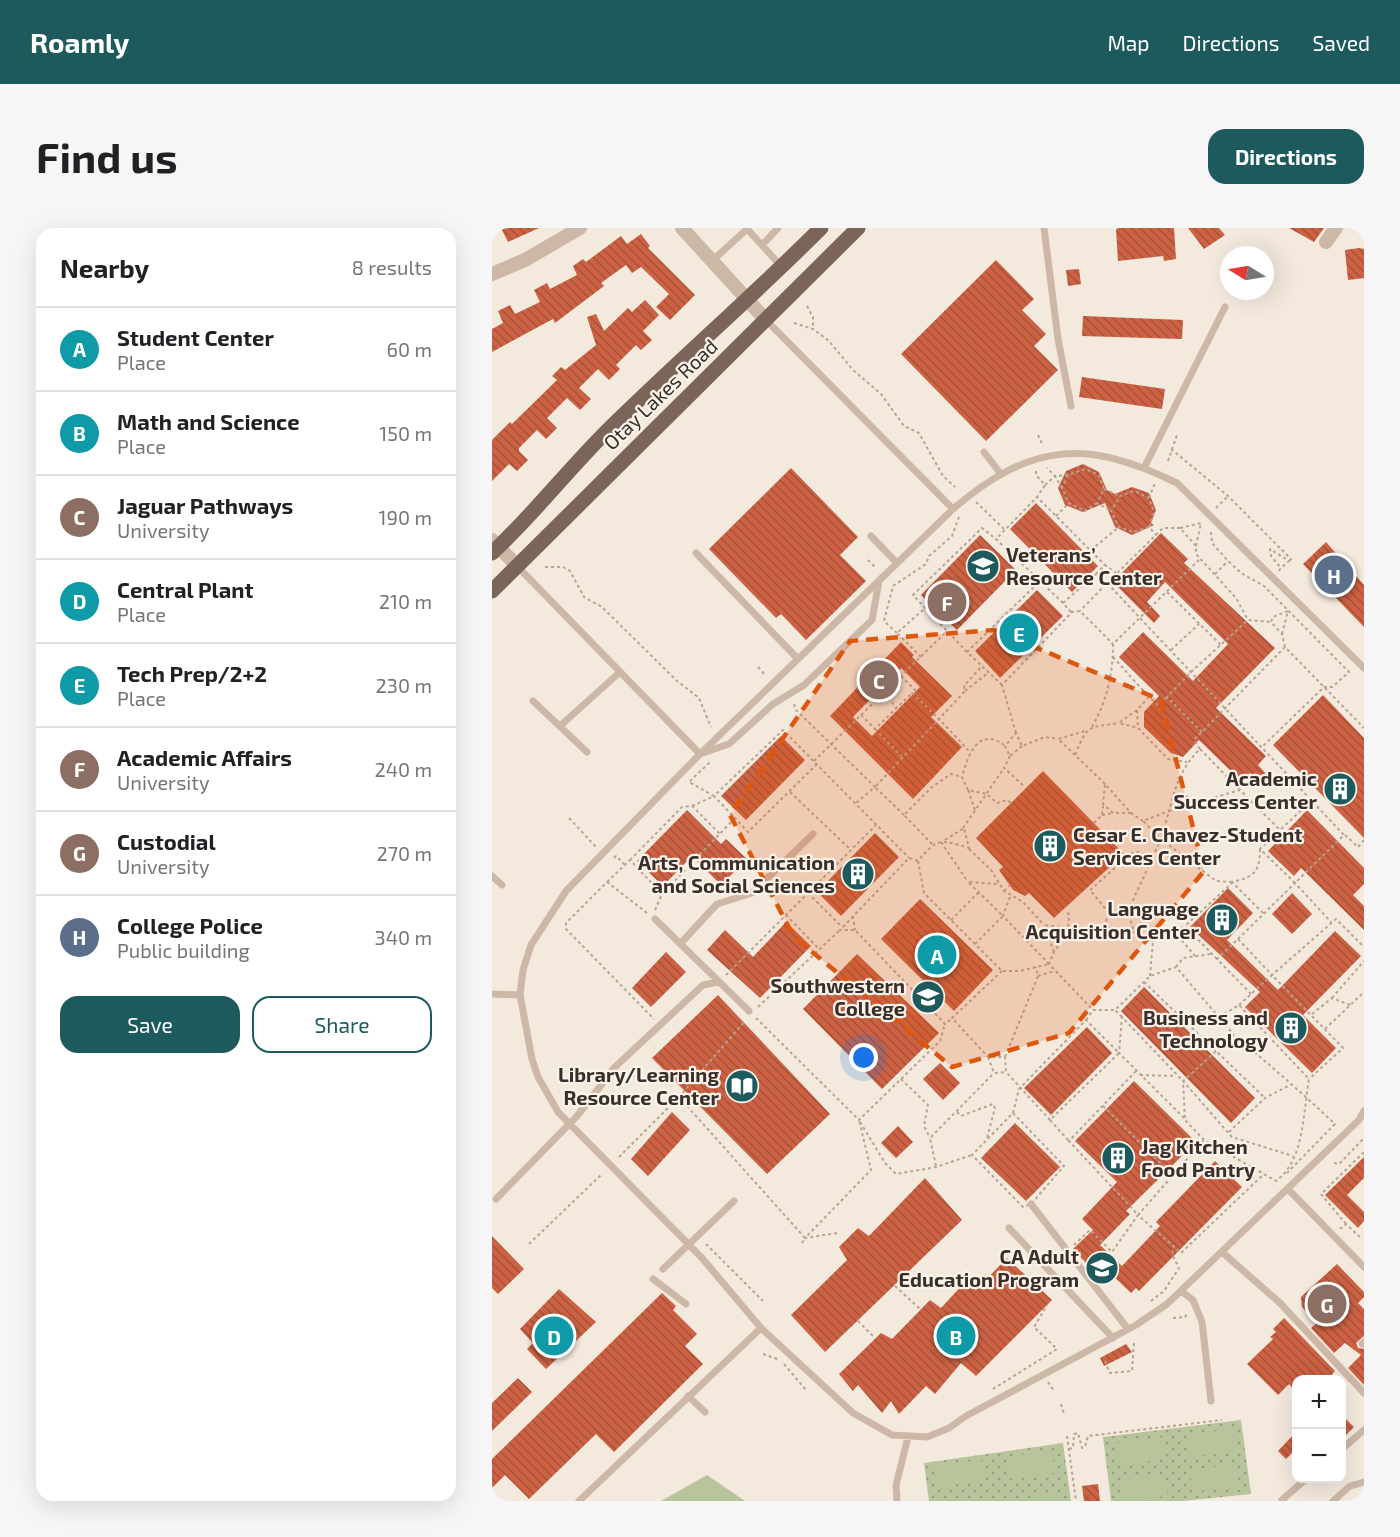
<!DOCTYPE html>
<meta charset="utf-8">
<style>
:root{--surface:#fff;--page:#f6f6f6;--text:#202124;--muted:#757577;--line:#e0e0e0;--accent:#1c5a5d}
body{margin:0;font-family:"Exo 2",sans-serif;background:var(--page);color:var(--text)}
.controls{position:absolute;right:18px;bottom:18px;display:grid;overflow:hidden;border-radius:12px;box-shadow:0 6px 24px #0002}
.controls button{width:54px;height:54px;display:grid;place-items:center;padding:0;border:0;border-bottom:2px solid var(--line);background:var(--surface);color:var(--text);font:30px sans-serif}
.compass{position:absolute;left:728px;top:18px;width:54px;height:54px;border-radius:50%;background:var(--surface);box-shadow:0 6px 24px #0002;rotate:281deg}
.you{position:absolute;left:372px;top:830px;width:21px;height:21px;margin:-15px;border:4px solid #fff;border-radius:50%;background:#1a73e8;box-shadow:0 0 0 9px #1a73e833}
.badge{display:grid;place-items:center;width:39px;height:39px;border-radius:50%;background:var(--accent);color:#fff;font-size:20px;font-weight:700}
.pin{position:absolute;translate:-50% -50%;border:3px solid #fff;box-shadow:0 2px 6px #0006}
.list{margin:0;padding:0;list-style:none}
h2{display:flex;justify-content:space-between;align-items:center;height:78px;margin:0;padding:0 24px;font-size:26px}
h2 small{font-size:20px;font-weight:400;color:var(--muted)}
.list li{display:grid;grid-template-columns:39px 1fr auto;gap:18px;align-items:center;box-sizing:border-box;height:84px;padding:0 24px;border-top:2px solid var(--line)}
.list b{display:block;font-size:22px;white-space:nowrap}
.list p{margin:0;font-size:20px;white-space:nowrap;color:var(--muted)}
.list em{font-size:20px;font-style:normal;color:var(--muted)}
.actions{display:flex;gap:12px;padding:18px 24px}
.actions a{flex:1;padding:14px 0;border:2px solid var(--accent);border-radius:18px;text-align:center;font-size:21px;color:var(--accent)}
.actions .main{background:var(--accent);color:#fff}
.map{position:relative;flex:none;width:872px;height:1273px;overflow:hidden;border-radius:18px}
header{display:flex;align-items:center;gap:36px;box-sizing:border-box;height:84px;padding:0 30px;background:var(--accent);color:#fff}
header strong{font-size:28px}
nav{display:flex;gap:33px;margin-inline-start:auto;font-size:21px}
.intro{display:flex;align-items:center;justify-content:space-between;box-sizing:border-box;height:144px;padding:0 36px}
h1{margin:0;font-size:42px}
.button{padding:15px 27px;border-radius:18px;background:var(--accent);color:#fff;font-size:21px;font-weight:700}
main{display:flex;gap:36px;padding:0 36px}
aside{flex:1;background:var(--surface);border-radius:18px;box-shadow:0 6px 24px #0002}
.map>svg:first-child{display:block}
.park{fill:url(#park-dots)}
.pitch{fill:#b7c49c}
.building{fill:url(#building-back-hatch);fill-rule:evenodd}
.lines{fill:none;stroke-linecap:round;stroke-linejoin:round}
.path{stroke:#b9a292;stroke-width:2;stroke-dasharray:3 3;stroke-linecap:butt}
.service{stroke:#cdb8a8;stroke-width:7}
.minor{stroke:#cdb8a8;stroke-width:14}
.primary{stroke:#7c6459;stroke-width:15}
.marked{fill:#df570d;fill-opacity:0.2;stroke:#df570d;stroke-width:4.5;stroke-dasharray:12 8;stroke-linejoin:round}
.labels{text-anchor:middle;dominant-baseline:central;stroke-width:4.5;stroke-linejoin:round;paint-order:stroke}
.street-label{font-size:20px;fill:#392e29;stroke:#fbf3ea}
.poi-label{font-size:20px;font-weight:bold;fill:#392e29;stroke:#fbf3ea;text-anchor:end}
</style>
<header>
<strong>Roamly</strong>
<nav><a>Map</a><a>Directions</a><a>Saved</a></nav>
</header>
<div class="intro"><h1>Find us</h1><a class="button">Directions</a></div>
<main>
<aside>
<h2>Nearby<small>8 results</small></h2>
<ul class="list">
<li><span class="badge" style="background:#0f9aa8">A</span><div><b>Student Center</b><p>Place</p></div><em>60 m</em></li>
<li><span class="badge" style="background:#0f9aa8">B</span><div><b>Math and Science</b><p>Place</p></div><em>150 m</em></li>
<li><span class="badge" style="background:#8d6e63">C</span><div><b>Jaguar Pathways</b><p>University</p></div><em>190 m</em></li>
<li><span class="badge" style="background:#0f9aa8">D</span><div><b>Central Plant</b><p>Place</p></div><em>210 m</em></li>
<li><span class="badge" style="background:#0f9aa8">E</span><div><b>Tech Prep/2+2</b><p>Place</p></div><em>230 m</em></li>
<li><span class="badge" style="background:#8d6e63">F</span><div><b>Academic Affairs</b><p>University</p></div><em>240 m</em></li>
<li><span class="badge" style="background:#8d6e63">G</span><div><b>Custodial</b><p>University</p></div><em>270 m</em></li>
<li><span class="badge" style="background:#5c6f8a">H</span><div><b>College Police</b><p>Public building</p></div><em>340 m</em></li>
</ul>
<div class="actions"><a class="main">Save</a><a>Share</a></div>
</aside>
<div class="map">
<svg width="872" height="1273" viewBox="0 0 872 1273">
<defs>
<pattern id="park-dots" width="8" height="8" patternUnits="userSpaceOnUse" patternTransform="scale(1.5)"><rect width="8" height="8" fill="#b7c49c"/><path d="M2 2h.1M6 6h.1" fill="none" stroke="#96a07f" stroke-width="1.8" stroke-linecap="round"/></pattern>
<pattern id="building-back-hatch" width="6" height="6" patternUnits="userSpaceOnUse" patternTransform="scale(1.5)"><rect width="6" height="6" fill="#cc6243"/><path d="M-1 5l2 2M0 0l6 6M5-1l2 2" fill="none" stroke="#a75138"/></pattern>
</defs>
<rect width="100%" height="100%" fill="#f4e9dd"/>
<path class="park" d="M749 1192 759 1266 691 1273H619L611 1209Z
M571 1215 579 1273H437L432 1235Z"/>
<path class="pitch" d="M741 1201 743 1223 697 1229 694 1207Z
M670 1209 672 1231 626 1237 623 1215Z
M560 1223 563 1245 516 1251 514 1229Z
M489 1232 492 1253 445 1259 442 1238Z
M744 1236 747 1258 700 1264 698 1242Z
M673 1246 676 1268 629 1273 627 1252Z
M215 1247 253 1273H169Z
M566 1266 567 1273H519V1272Z"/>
<path class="building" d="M9 0H47L16 14Z
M626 0H682L684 31 672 33 671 28 626 33 624 2Z
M696 0H727L733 7 712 21Z
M797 0H832L822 14Z
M149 6 158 18 156 20 203 67 178 92 164 79 177 66 149 39 140 45 134 37 109 55 112 58 63 95 61 91 0 124V101L11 95 6 83 18 77 23 86 48 74 42 62 55 55 58 61 85 47 81 38 91 31 94 34 129 8 135 16Z
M867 20 872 21V50L856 52 853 22Z
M504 32 542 71 530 82 554 106 542 118 566 142 494 213 409 126Z
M587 41 589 56 576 58 574 42Z
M153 72 167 87 151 103 160 112 149 122 144 117 124 137 128 141 117 152 106 141 87 160 99 171 88 182 75 170 55 190 65 200 54 211 45 202 27 220V223L36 232 25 243 17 236 0 253V212L18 194 20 196 65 152 60 148 69 139 73 142 104 117 95 89 104 86 112 103 136 80 140 84Z
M591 88 691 92 690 111 590 108Z
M590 149 673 161 670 181 587 169Z
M591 236 607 244 615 262 623 266 640 259 657 265 664 282 659 295 662 297 640 307 623 299 613 275 591 284 573 277 566 260 574 243Z
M299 240 366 309 348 327 374 353 314 412 289 386 284 390 217 321Z
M544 275 606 338 580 364 518 301Z
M669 305 696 331 692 335 783 420 724 480 774 528 766 537 777 549 770 556 758 545 749 553 707 512 691 529 679 525 652 499V484L667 468 627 429 651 404 701 453 736 416 673 354 655 374 668 388 662 395 621 354Z
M488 307 524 342 465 402 429 367Z
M834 314 872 357V399L811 336Z
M545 362 571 388 508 450 483 423Z
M409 414 422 427 420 429 460 468 439 489 470 519 421 571 338 488ZM409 440 428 459 380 508 361 489Z
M831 467 872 510V610L781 517Z
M289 508 313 532 254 592 229 568Z
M551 543 632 626 562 690 537 665 533 668 521 662 507 642 511 639 484 610Z
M195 582 229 616 234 611 255 631 229 657 200 628 171 658 145 633Z
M815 582 872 640V656L861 667 872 678V702L809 640 802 648 776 623Z
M383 605 407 629 349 688 325 664Z
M736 660 761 685 735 712 786 762 843 703 869 728 811 787 844 820 820 845 753 779 768 764 698 699Z
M800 665 820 686 800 706 780 686Z
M428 671 501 742 462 783 389 711Z
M294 694 319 718 268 770 215 722 233 702 261 729Z
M174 724 194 744 159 779 140 760Z
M365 726 447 805 390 861 311 781Z
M652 759 763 870 739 895 629 783Z
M226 767 338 886 275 946 160 830Z
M595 799 620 825 559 887 532 860Z
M448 835 468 855 451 872 431 851Z
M642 853 704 914 634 983 638 986 608 1017 630 1038 668 998 664 994 723 933 750 959 647 1063 644 1060 639 1065 620 1047 612 1054 581 1021 601 1002 590 991 625 954 583 913Z
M180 884 198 902 156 948 139 931Z
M523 895 568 939 534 973 489 930Z
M406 898 421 914 404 930 389 915Z
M872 929V950L855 967 872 984V993L866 1000 833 967Z
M433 950 470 992 333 1124 299 1087 355 1032 347 1019 366 1000 377 1008Z
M0 1008 32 1041 6 1066 0 1060Z
M515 1030 560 1072 484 1148 469 1135 443 1166 434 1158 407 1186 399 1173 390 1185 366 1157 361 1163 347 1146 389 1105 400 1111 438 1072 449 1080 473 1054 484 1062Z
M845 1036 872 1064V1069L866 1075 872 1081V1108L864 1115 866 1120 872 1121V1157L856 1140 869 1127 853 1115 842 1125 819 1100 825 1095 810 1079 809 1069Z
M67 1061 104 1094 54 1141 35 1121 41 1115 28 1101Z
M170 1065 184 1078 181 1082 205 1106 193 1118 211 1136 122 1224 104 1206 37 1271 13 1247 0 1260V1231Z
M792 1090 843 1143 835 1152H804V1164L797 1156 786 1167 755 1136 781 1111 778 1109 784 1104 781 1101Z
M634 1116 640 1124 612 1138 608 1130Z
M26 1150 40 1164 0 1203V1175Z
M849 1186 862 1199 849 1212Z
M804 1204V1221L794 1231 786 1223Z
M606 1256 608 1273H592L590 1258Z"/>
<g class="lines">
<path class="path" d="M315 78 321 89V101
M302 95 321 101 337 113 361 142 389 166 412 198 427 205 451 248 463 259
M546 207 551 218
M679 221 736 268 799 331 797 333
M676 233 685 207
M544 243V247L553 257 545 269
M553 257 563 248 555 240
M570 260 563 248 576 247
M612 261 628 268
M657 270 663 255
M484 274 512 301
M605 275 593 283 577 275 570 260 576 247 593 241 607 247 612 261 605 275 619 283
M724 280 736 268
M564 288 577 275
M657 299 641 304 627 299 619 283 628 268 642 263 657 270 662 285 657 299 664 307
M688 300H671L615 355 617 357 852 607 803 655 768 621 820 572
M719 304 720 315 736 333 749 345 772 358 857 444 840 459H832L770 519
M704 318 709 295 688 300 704 318V326L744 370 756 392
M599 322 627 299
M376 332 384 340
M53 339H71L78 343 92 369 110 379 184 452 207 470 219 499
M787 343 789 340 779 328 778 321 797 333 789 340
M604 346 613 337 624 345
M723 346 736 333
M675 364 729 417
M571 375 504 311 545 269 613 337
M579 384 571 375 604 346 615 355 588 383
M405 405 392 393 401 358 434 336 437 328 460 308 467 289
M790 406 796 383 781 389 779 394 790 406 793 419 872 500
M679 422 707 396
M475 424 421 367 490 300 504 311
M429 429 405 405 433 380
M621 429 657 469
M266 439 273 447
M409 448 423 462 420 465 447 491 473 463 472 458 490 438
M510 457 475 424 548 353
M473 463 496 445
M392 465 405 480
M675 469 666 477 657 469 645 482 646 500 676 531 695 534
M302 476 304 482 383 559 364 575
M645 482 627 495 646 500
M369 487 383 501 420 465
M600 499C615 472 621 447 621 416L709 330
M383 501 410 529
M710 504 675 469 699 444 756 392 779 394
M524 505 510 457 580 384 588 383 621 416
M530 518 518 528 513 518 524 505 530 518 553 509 566 511
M708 521 702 512 793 419
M583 527 566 511 593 503
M518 528 512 540 533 559
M322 533 455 403
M325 536 256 604 222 568 291 502 417 630
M613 556 583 527C596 496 595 500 627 495
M476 562 470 549C475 531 485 497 512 517
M298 564 359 622
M200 578 222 568 197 554 218 534
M483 582 476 562 495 566 505 575 515 572 519 575
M639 585H621L611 576 613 556 639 585 651 593
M412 587 383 559 447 491 477 523
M610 587 621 585
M77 590 104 619
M602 595 610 587 611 578
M471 600 512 540
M853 607 866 619 872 612
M453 612 472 600 477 620C448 611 445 610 426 633L432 665 510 743H528L557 736
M449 614 476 654
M440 616 412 587 440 559 459 546 470 549
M477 621 499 642 512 663 531 674 552 697
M768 621C768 644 762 649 740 654L772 686
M122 630 124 628 133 637
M138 632 190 579 200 578 228 606
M426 633 417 630 348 702H363L453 796 460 790
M115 654 138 632 170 666
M740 654 724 653 669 611 677 583 748 562 788 602
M512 663 517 658
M316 665 350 699
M518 669 511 688 557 736
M163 682 170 666 243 590
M635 683 617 685 612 699 642 704
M155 685 115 654 74 695V701L162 791
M575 685 577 686 576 703 612 699
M617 685 598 662 640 625 647 624 658 634
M294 687 327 721
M361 688 363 702
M459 692 487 664
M576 703 562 724 557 736 601 782
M682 703 703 728
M746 711 803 655 839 694
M661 713 642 704 636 683 669 611 651 593 677 583C683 559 690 538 708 521L748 562
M483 716 511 688 476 654 506 656
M562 724 552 697 574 700
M725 731 693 698 740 655
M684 739 691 730 719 726
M510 743 460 790 496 829H513L514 844 558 892
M234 747 384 597
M546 748 563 743
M658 748 661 713 691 699
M652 754 773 870
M759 766 725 731 746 711 780 747 844 691 872 719
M840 770 872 733
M747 777 780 747 851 820 817 851
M266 779 348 702
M820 786 840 770 858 777
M630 789 623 782 658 748 684 739 742 807
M727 789 747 777 817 851C811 883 813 932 784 953L712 912 693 892 691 853 742 807C777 836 810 865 843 896L795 945
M264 790 367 892 448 813 453 796
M594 792 601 782H622
M833 801 872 764
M496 829 502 845 514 844
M513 829 546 748 544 739
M644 843 577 913 646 987 712 912
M648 847 684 848
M409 851 436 877 432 898 438 910
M187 869 313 1010 309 1017
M611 878 681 948
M465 884 469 888 501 876 503 880 495 910
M521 885 527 861 594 792 627 825 558 892 577 913
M521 885 572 938 539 976 531 979 480 927Z
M692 890 627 825 630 789 691 853 740 909 801 928
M368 894 393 935 404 946 444 939 480 927
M737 904 773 870 800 856
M127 929 187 869 253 793
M842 935 847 936 872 910
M444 938 438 910 502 845
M854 996 829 966 872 924
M848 1001 854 996 870 1011
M345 1005 313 1010 379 942 367 892
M37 1016 109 947
M214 1016 271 1073
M582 1017 598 1002 620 1024 646 987 689 1025 772 946
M403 1058 428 1081
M659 1073 672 1063 687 1040 680 1026 682 1019
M681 1090 693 1089 696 1084
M366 1093 383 1110
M271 1126 288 1132
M613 1133 618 1145 640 1143 642 1115
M292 1136 314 1162
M556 1154 562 1163
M501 1161 565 1121 542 1099 555 1077
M569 1176 572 1186
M575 1208 584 1273
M577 1221 581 1220 582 1206 586 1205 590 1220 593 1219 596 1208 730 1192"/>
<path class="service" d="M552 0 566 111 579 178
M270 17 286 0
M220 33 255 1 290 39
M274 92 461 281
M492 224 508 245
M652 240 733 79
M379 308 405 335
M204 325 306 431
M25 338 208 526 237 516 281 476 312 457 380 392 387 353
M872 440 685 255C594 210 538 215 461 281L208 526 74 663 39 717 31 742 28 767 40 831 46 849 66 884 210 1030 269 1100 361 1185 400 1207 435 1209 457 1200 474 1188 644 1097 675 1076 867 892 872 883
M41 473 95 524
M68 498 128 444
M0 648 10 657
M163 691 257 783
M188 716 225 676 260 665 321 606
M0 766 28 767
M796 961 872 1039
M4 971 86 887 123 839 211 757 227 754
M539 976 636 1101
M517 1000 621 1110
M730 1024 788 1075 872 1165
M171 1041 242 973
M161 1051 194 1076
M689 1063 701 1072 710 1094 719 1173
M870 1116 872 1114
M196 1168 213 1184
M850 1221 872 1202
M790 1272 815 1250
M87 1273 269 1100
M405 1273 404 1257 416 1209
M841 1273 858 1258 872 1254"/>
<path class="minor" d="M190 0 274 92
M834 14 844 0
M0 46 33 32 88 0
M0 312 25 338"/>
<path class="primary" d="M0 325C40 288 74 244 113 205 184 135 259 70 329 0
M0 363 366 0"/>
</g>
<path class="marked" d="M502 402 669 472 712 643 577 805 460 839 302 709 238 587 358 413Z"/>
<defs>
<g id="university-disc" transform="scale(1.725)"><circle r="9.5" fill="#1c5a5d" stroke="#fbf3ea"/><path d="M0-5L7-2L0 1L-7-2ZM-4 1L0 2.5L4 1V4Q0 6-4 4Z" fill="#fff"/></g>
<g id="building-disc" transform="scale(1.725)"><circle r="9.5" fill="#1c5a5d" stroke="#fbf3ea"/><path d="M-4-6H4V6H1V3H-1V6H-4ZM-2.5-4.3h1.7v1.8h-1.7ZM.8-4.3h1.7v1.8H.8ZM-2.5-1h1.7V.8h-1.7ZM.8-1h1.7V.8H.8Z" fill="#fff"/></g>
<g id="library-disc" transform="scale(1.725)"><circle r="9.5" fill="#1c5a5d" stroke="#fbf3ea"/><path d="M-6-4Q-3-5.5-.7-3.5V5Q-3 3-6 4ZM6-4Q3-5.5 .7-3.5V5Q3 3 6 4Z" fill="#fff"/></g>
</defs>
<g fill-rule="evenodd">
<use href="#university-disc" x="491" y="338"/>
<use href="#building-disc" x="848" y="561"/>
<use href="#building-disc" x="558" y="618"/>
<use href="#building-disc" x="366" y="646"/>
<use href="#building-disc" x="730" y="692"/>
<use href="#university-disc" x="436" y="769"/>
<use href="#building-disc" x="799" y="800"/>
<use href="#library-disc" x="250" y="858"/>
<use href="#building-disc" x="626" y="930"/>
<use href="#university-disc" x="610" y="1040"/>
</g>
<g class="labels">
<g class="street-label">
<text transform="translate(168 166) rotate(-44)">Otay Lakes Road</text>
</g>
<g class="poi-label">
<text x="514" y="326" text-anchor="start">Veterans’<tspan x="514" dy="23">Resource Center</tspan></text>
<text x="825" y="550">Academic<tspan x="825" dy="23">Success Center</tspan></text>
<text x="581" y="606" text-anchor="start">Cesar E. Chavez-Student<tspan x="581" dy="23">Services Center</tspan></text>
<text x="343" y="634">Arts, Communication<tspan x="343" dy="23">and Social Sciences</tspan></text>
<text x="707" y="680">Language<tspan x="707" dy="23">Acquisition Center</tspan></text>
<text x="413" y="757">Southwestern<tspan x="413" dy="23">College</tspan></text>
<text x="776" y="789">Business and<tspan x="776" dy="23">Technology</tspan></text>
<text x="227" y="846">Library/Learning<tspan x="227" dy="23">Resource Center</tspan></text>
<text x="649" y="918" text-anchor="start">Jag Kitchen<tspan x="649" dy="23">Food Pantry</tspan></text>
<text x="587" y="1028">CA Adult<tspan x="587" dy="23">Education Program</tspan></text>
</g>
</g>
</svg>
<div class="controls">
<button>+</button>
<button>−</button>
</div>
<svg class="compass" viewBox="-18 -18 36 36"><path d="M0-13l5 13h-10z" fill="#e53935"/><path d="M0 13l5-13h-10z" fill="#757577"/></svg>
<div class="you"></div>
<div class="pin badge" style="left:445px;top:727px;background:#0f9aa8">A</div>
<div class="pin badge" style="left:464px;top:1108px;background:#0f9aa8">B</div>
<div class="pin badge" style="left:387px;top:452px;background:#8d6e63">C</div>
<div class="pin badge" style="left:62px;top:1108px;background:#0f9aa8">D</div>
<div class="pin badge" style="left:527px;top:405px;background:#0f9aa8">E</div>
<div class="pin badge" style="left:455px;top:374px;background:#8d6e63">F</div>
<div class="pin badge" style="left:835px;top:1076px;background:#8d6e63">G</div>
<div class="pin badge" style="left:842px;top:347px;background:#5c6f8a">H</div>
</div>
</main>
